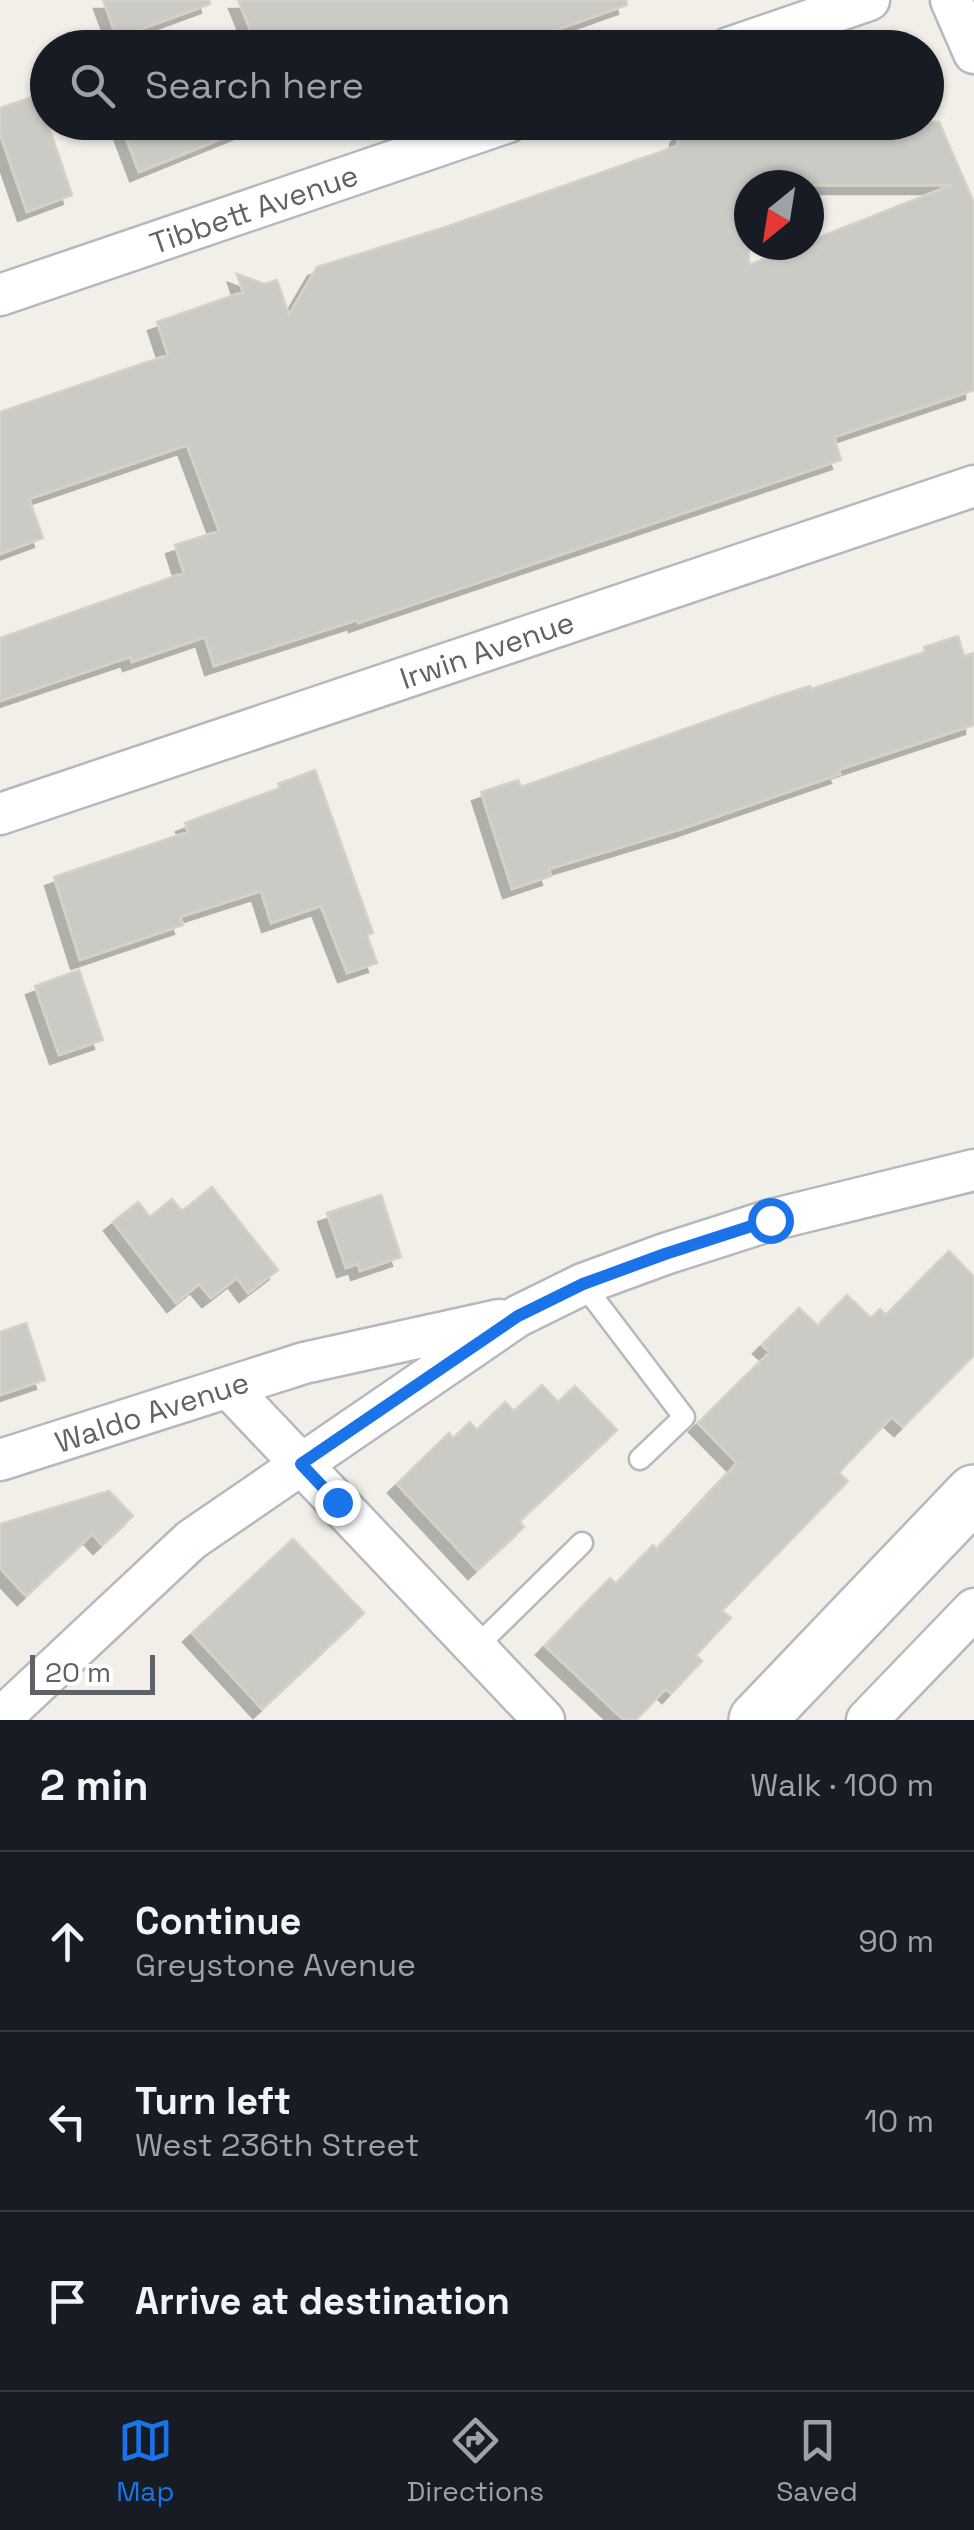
<!DOCTYPE html>
<meta charset="utf-8">
<style>
:root{--surface:#171b24;--page:#242831;--text:#f1f3f6;--muted:#9ea1a6;--line:#363941;--accent:#1a73e8}
body{margin:0;font-family:"Space Grotesk",sans-serif;background:var(--page);color:var(--text)}
.compass{position:absolute;left:734px;top:170px;width:90px;height:90px;border-radius:50%;background:var(--surface);box-shadow:0 2px 8px #0004;rotate:210deg}
.scale{position:absolute;left:30px;bottom:25px;width:125px;box-sizing:border-box;padding-left:10px;border:5px solid #5f6368;border-top:0;font-size:28px;line-height:35px;white-space:nowrap;color:#5f6368;-webkit-text-stroke:8px #fff;paint-order:stroke}
.stop{position:absolute;width:30px;height:30px;margin:-22px;border:8px solid #1a73e8;border-radius:50%;background:#fff}
.stop.end{background:#1a73e8;border-color:#fff;box-shadow:0 2px 10px #0008}
.list{margin:0;padding:0;list-style:none}
h2{display:flex;justify-content:space-between;align-items:center;height:130px;margin:0;padding:0 40px;font-size:42px}
h2 small{font-size:32px;font-weight:400;color:var(--muted)}
.list li{display:grid;grid-template-columns:65px 1fr auto;gap:30px;align-items:center;box-sizing:border-box;height:180px;padding:0 40px;border-top:2px solid var(--line)}
.list b{display:block;font-size:38px;white-space:nowrap}
.list p{margin:0;font-size:32px;white-space:nowrap;color:var(--muted)}
.list em{font-size:32px;font-style:normal;color:var(--muted)}
.icon{flex:none;width:55px;height:55px;fill:none;stroke:currentColor;stroke-width:2;stroke-linecap:round;stroke-linejoin:round}
.map{position:relative;flex:none;width:974px;height:1720px;overflow:hidden}
.search{position:absolute;background:var(--surface);box-shadow:0 2px 8px #0004;left:30px;right:30px;top:30px;height:110px;display:flex;align-items:center;gap:25px;box-sizing:border-box;padding:0 35px;border-radius:55px;color:var(--muted);font-size:38px}
.sheet{height:670px;background:var(--surface)}
nav{display:flex;justify-content:space-around;align-items:center;box-sizing:border-box;height:140px;border-top:2px solid var(--line);background:var(--surface);font-size:28px;color:var(--muted)}
nav a{display:grid;justify-items:center;gap:5px}
nav .on{color:var(--accent)}
.map>svg:first-child{display:block}
.building{fill:#cccac5;stroke:#d6d1c6;stroke-width:2.5;fill-rule:evenodd;filter:url(#shadow)}
.lines{fill:none;stroke-linecap:round;stroke-linejoin:round}
.service-casing{stroke:#b5b8bc;stroke-width:25}
.minor-casing{stroke:#b5b8bc;stroke-width:45}
.secondary-casing{stroke:#b6babf;stroke-width:60}
.service{stroke:#fff;stroke-width:20}
.minor{stroke:#fff;stroke-width:40}
.secondary{stroke:#fff;stroke-width:55}
.route{stroke:#1a73e8;stroke-width:12}
.labels{text-anchor:middle;dominant-baseline:central;stroke-width:10;stroke-linejoin:round;paint-order:stroke}
.street-label{font-size:30px;fill:#5f6368;stroke:#fff}
</style>
<div class="map">
<svg width="974" height="1720" viewBox="0 0 974 1720">
<defs>
<filter id="shadow"><feDropShadow dx="-9" dy="9" stdDeviation="0" flood-color="#0004"/></filter>
</defs>
<rect width="100%" height="100%" fill="#f1efe8"/>
<path class="building" d="M103 0H209L210 4 117 38Z
M238 0H626L627 5 505 48H258Z
M38 95 72 195 27 212 0 134V108Z
M120 122H258V124L139 172Z
M745 122H939L974 203V390L834 437 841 460 358 623 357 620 214 666 205 637 132 662 130 657 0 701V638L184 573 175 545 219 531 187 445 29 499 43 538 0 554V412L168 355 157 322 243 292 237 274 264 284 277 280 289 315 317 267 446 227 677 146 680 133 696 127 712 134ZM749 185H952L809 241V245H800L749 265Z
M958 636 964 656 974 653V725L838 770 840 774 681 829 549 869 551 876 512 889 481 792 518 780 521 787 775 697 810 686 811 689 925 652 924 647Z
M315 770 373 933 367 935 377 963 347 973 321 906 271 923 261 891 180 917 183 925 80 960 54 877 188 832 185 823 280 788 278 784Z
M79 970 103 1040 59 1055 35 986Z
M212 1187 278 1270 248 1293 237 1278 211 1298 199 1284 176 1303 113 1222 138 1202 150 1217 172 1199 182 1211Z
M381 1195 401 1257 360 1271 358 1264 346 1268 327 1213Z
M949 1251 974 1277V1355L903 1427 892 1417 843 1468 839 1473 848 1481 722 1611 731 1618 696 1655 702 1661 671 1694 666 1689 636 1720H624L545 1646 610 1578 616 1584 653 1545 657 1549 737 1463 698 1423 770 1352 762 1345 799 1308 818 1326 847 1295 871 1318 880 1309 886 1315Z
M26 1323 45 1380 0 1395V1332Z
M542 1385 558 1402 575 1386 617 1430 519 1521 524 1527 477 1570 397 1484 449 1433 453 1438 470 1422 477 1430 505 1402 514 1411Z
M109 1491 133 1516 102 1545 92 1534 26 1596 0 1568V1524Z
M293 1539 364 1613 262 1709 192 1633Z"/>
<g class="lines">
<g class="service-casing">
<path id="service" d="M583 1284 684 1417 640 1459
M475 1648 582 1543"/>
</g>
<g class="minor-casing">
<path id="minor" d="M951 0 974 53
M729 48 869 0
M0 295 508 122
M0 814 974 486
M229 1388 544 1720
M0 1460 304 1363 499 1320
M0 1719 191 1540 518 1316 583 1284 665 1254 771 1220 974 1170
M867 1720 974 1609"/>
</g>
<g class="secondary-casing">
<path id="secondary" d="M757 1720 974 1493"/>
</g>
<use href="#service" class="service"/>
<use href="#minor" class="minor"/>
<use href="#secondary" class="secondary"/>
</g>
<g class="lines">
<path class="route" d="M337 1502 301 1464 518 1316 583 1284 665 1254 770 1220"/>
</g>
<g class="labels">
<g class="street-label">
<text transform="translate(254 209) rotate(-19)">Tibbett Avenue</text>
<text transform="translate(487 650) rotate(-19)">Irwin Avenue</text>
<text transform="translate(152 1412) rotate(-18)">Waldo Avenue</text>
</g>
</g>
</svg>
<svg class="compass" viewBox="-18 -18 36 36"><path d="M0-13l5 13h-10z" fill="#e53935"/><path d="M0 13l5-13h-10z" fill="#9ea1a6"/></svg>
<div class="scale">20 m</div>
<div class="stop" style="left:770px;top:1220px"></div>
<div class="stop end" style="left:337px;top:1502px"></div>
<div class="search"><svg class="icon" aria-label="search" viewBox="0 0 24 24"><circle cx="10" cy="10" r="6"/><path d="M15 15l6 6"/></svg>Search here</div>
</div>
<section class="sheet">
<h2>2 min<small>Walk · 100 m</small></h2>
<ul class="list">
<li><svg class="icon" aria-label="ahead" viewBox="0 0 24 24"><path d="M12 20V5M6 11l6-6 6 6"/></svg><div><b>Continue</b><p>Greystone Avenue</p></div><em>90 m</em></li>
<li><svg class="icon" aria-label="left" viewBox="0 0 24 24"><path d="M17 20v-9H6M10 6l-5 5 5 5"/></svg><div><b>Turn left</b><p>West 236th Street</p></div><em>10 m</em></li>
<li><svg class="icon" aria-label="arrive" viewBox="0 0 24 24"><path d="M6 21V4h12l-3 4 3 4H6"/></svg><div><b>Arrive at destination</b></div></li>
</ul>
</section>
<nav>
<a class="on"><svg class="icon" aria-label="map" viewBox="0 0 24 24"><path d="M3 6l6-2 6 2 6-2v14l-6 2-6-2-6 2zM9 4v14M15 6v14"/></svg>Map</a>
<a><svg class="icon" aria-label="directions" viewBox="0 0 24 24"><path d="M12 3l9 9-9 9-9-9zM9 14v-3h6M13 9l2 2-2 2"/></svg>Directions</a>
<a><svg class="icon" aria-label="saved" viewBox="0 0 24 24"><path d="M7 4h10v16l-5-4-5 4z"/></svg>Saved</a>
</nav>
